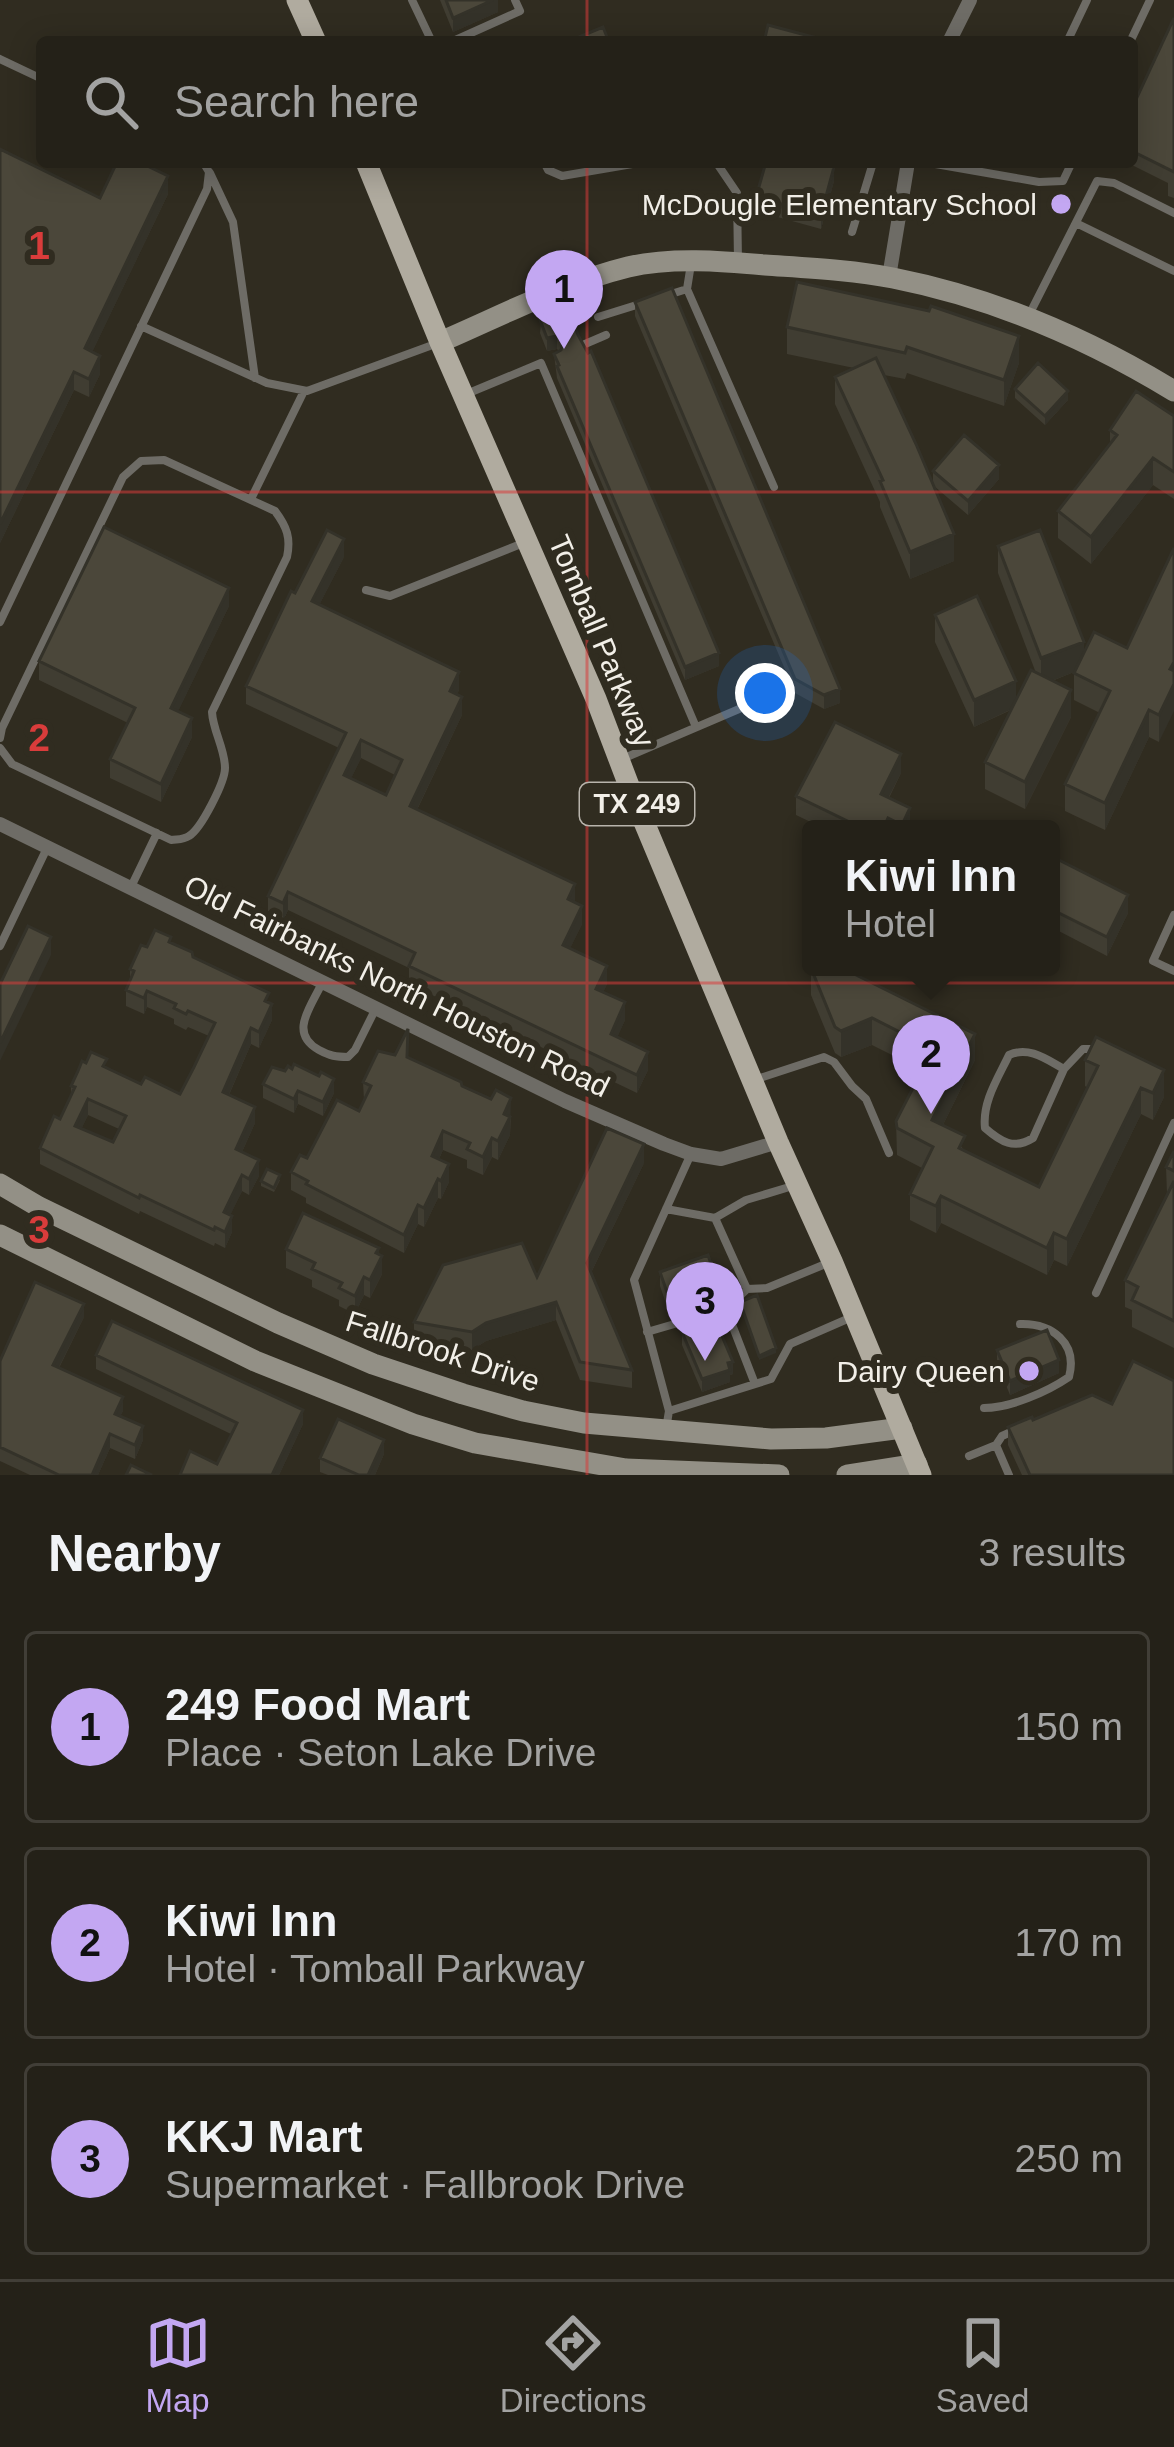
<!DOCTYPE html>
<meta charset="utf-8">
<style>
:root{--surface:#242118;--page:#2c2921;--text:#f1f3f6;--muted:#a3a3a2;--line:#413e37;--accent:#c3a7f2}
body{margin:0;font-family:Arial,sans-serif;background:var(--page);color:var(--text)}
.you{position:absolute;left:765px;top:693px;width:42px;height:42px;margin:-30px;border:9px solid #fff;border-radius:50%;background:#1a73e8;box-shadow:0 0 0 18px #1a73e833}
.badge{display:grid;place-items:center;width:78px;height:78px;border-radius:50%;background:var(--accent);color:#111;font-size:39px;font-weight:700}
.pin{position:absolute;translate:-50% -99px;filter:drop-shadow(0 3px 6px #0008)}
.pin::after{content:'';position:absolute;top:63px;width:42px;height:36px;background:inherit;clip-path:polygon(0 0,100% 0,50% 100%)}
.popup{position:absolute;left:802px;top:820px;width:258px;height:156px;box-sizing:border-box;display:grid;place-content:center;border-radius:12px;background:var(--surface);filter:drop-shadow(0 3px 9px #0005);font-size:39px;white-space:nowrap;color:var(--muted)}
.popup b{font-size:45px;color:var(--text)}
.popup::after{content:'';position:absolute;left:50%;top:100%;margin-left:-24px;border:24px solid transparent;border-top-color:var(--surface)}
.list{margin:0;padding:0;list-style:none}
h2{display:flex;justify-content:space-between;align-items:center;height:156px;margin:0;padding:0 48px;font-size:51px}
h2 small{font-size:39px;font-weight:400;color:var(--muted)}
.list li{display:grid;grid-template-columns:78px 1fr auto;gap:36px;align-items:center;box-sizing:border-box;height:192px;margin:0 24px 24px;padding:0 24px;border:3px solid var(--line);border-radius:12px}
.list b{display:block;font-size:45px;white-space:nowrap}
.list p{margin:0;font-size:39px;white-space:nowrap;color:var(--muted)}
.list em{font-size:39px;font-style:normal;color:var(--muted)}
.icon{flex:none;width:66px;height:66px;fill:none;stroke:currentColor;stroke-width:2;stroke-linecap:round;stroke-linejoin:round}
.map{position:relative;flex:none;width:1174px;height:1475px;overflow:hidden}
.search{position:absolute;background:var(--surface);box-shadow:0 6px 30px #0003;left:36px;right:36px;top:36px;height:132px;display:flex;align-items:center;gap:30px;box-sizing:border-box;padding:0 42px;border-radius:12px;color:var(--muted);font-size:45px}
.sheet{height:804px;background:var(--surface)}
nav{display:flex;justify-content:space-around;align-items:center;box-sizing:border-box;height:168px;border-top:3px solid var(--line);background:var(--surface);font-size:33px;color:var(--muted)}
nav a{display:grid;justify-items:center;gap:6px}
nav .on{color:var(--accent)}
.map>svg:first-child{display:block}
.lines{fill:none;stroke-linecap:round;stroke-linejoin:round}
.lane{stroke:#6e6c66;stroke-width:8}
.street{stroke:#6e6c66;stroke-width:14}
.secondary{stroke:#939086;stroke-width:21}
.primary{stroke:#b0ab9f;stroke-width:21}
.wall{fill:#403d32;fill-rule:evenodd}
.shaded-wall{fill:#343229}
.building{fill:#4b473a;stroke:#343229;stroke-width:3;fill-rule:evenodd}
.grid{fill:none;stroke:#d93c3b;stroke-width:3;stroke-opacity:0.55}
.poi-dot{fill:#c3a7f2;stroke:#302c20;stroke-width:4.5}
.labels{text-anchor:middle;dominant-baseline:central;stroke-width:12;stroke-linejoin:round;paint-order:stroke}
.shield{fill:#302c20;stroke:#b8b4ac;stroke-width:3}
.shield-label{font-size:27px;font-weight:bold;fill:#f2efe8}
.poi-label{font-size:30px;fill:#f2efe8;stroke:#302c20;text-anchor:end}
.street-label{font-size:30px;fill:#f2efe8;stroke:#302c20}
.grid-label{font-size:39px;text-anchor:middle;font-weight:bold;fill:#d93c3b;stroke:#302c20;stroke-width:12;stroke-linejoin:round;paint-order:stroke}
</style>
<div class="map">
<svg width="1174" height="1475" viewBox="0 0 1174 1475">
<rect width="100%" height="100%" fill="#302c20"/>
<g class="lines">
<path class="lane" d="M412 0 432 42
M451 42 520 11 515 0
M1067 42 1087 0
M1130 42 1150 0
M0 59 42 79
M544 162 548 170 562 176 644 162
M716 162 737 193 738 261
M924 162 1039 182 1063 181 1072 162
M210 173 233 222 255 378
M1076 223 1174 271
M852 232 872 166 876 162
M687 289 774 487
M668 295 687 289 691 264
M1029 315 1097 181 1114 183 1174 213
M598 317 643 303
M141 326 267 383 307 391 438 343
M585 344 606 335
M464 395 541 363 696 727
M251 499 304 391
M366 590 390 596 526 542
M0 622 207 189 209 172 203 162
M0 738 2 728 123 477 141 461 164 460 275 511C287 527 291 538 287 557L212 712C213 731 225 749 225 768 225 782 201 829 189 836 183 840 178 839 171 840L12 764 0 748
M622 759 765 698
M131 887 157 833
M1174 915 1153 961 1174 971
M0 946 47 848
M322 983C311 1007 288 1033 319 1050 330 1056 336 1057 348 1057L355 1050 375 1010
M1064 1069C1046 1059 1029 1046 1009 1055 998 1078 982 1102 985 1128 1001 1142 1014 1150 1033 1138L1064 1069 1083 1049H1096
M754 1080 824 1057 834 1062 852 1086 866 1099 889 1153
M666 1209 715 1218 747 1289 767 1288 828 1263
M715 1218 746 1200 796 1185
M747 1289 726 1309 755 1384
M1096 1293 1174 1123
M647 1332 726 1309
M984 1408C1010 1408 1047 1392 1069 1377 1078 1343 1052 1323 1020 1324
M669 1411 771 1379 790 1344 852 1317
M666 1429 669 1411 634 1280 690 1156
M996 1445 1009 1475
M969 1456 996 1445 1002 1436 1013 1431"/>
<path class="street" d="M949 42 970 0
M889 277 908 162
M0 824 565 1101 664 1144 691 1154 721 1159 778 1142"/>
<path class="secondary" d="M440 342C501 316 563 283 628 267 671 257 721 261 765 265 808 268 852 270 893 278 994 298 1087 338 1174 391
M0 1184 39 1207 278 1323 373 1364 463 1394 523 1411 584 1423 771 1439 826 1438 902 1428
M0 1235 255 1361 413 1424 475 1443 626 1469 779 1475
M847 1475 917 1464"/>
<path class="primary" d="M297 0 316 42
M366 162 440 342 596 699 631 791 778 1142 832 1261 921 1475"/>
</g>
<path class="wall" d="M440 0H498V12L453 32Z
M1174 18V198L1168 196V183L1126 162H1132V108Z
M0 149 100 198 168 194 92 352 100 374 89 397 74 390 0 543Z
M834 181 821 229 756 211V197Z
M635 302 840 703 824 709 795 693 635 316Z
M542 312 578 335 719 666 685 680 557 378 554 354 559 351 557 349 547 351 540 333Z
M787 327 1019 363 1004 406 907 373 905 379 884 375 933 484V471L999 479 968 515 934 486 954 561 910 579 880 507V502L835 404V377L854 368 787 354Z
M1015 389 1068 400 1045 425 1015 398Z
M1174 416V499L1153 485 1091 564 1058 538V511L1110 444V430Z
M998 546 1084 653 1127 648 1174 548 1159 742 1149 737 1105 830 1065 811V784L1100 713 1074 700V672L1052 681 1071 717 1025 809 985 789V762L1011 710 974 727 935 642V615L1016 700 1036 673 998 573Z
M344 557 319 605 459 690 457 694 462 715 417 810 575 903 582 924 570 948 607 984 603 992 625 1020 617 1037 648 1070 637 1093 409 984V968L288 910 283 921 268 914V896L339 748 246 704V686L295 593ZM361 758 395 775 386 795 351 778Z
M229 606 178 711 192 737 161 802 110 778V759L128 723 39 680V661Z
M901 773 889 798 910 826 909 829H825L796 815V796Z
M1051 856 1128 913 1107 956 1051 927Z
M171 943 269 1003 272 1020 259 1048 251 1044 229 1095 255 1123 242 1152 259 1176 249 1195 242 1191 230 1215 232 1232 225 1248 215 1243 214 1246 140 1211 139 1214 40 1164V1148L60 1119 71 1096V1086L107 1068 141 1084 180 1094 209 1036 188 1027 186 1030 174 1024V1019L147 1007 144 1014 126 1006V990L130 981V969L147 947ZM88 1115 119 1129 113 1142 81 1129Z
M811 968 975 1060 943 1125 965 1151 1039 1187 1088 1088 1085 1086V1060L1164 1097 1153 1120 1141 1114 1067 1266 1054 1260 1047 1275 941 1223 936 1233 910 1220V1194L922 1168 897 1155 896 1121 922 1070 872 1045 841 1057 835 1053 811 995Z
M408 1058 462 1086 511 1116 510 1135 498 1160 492 1157 483 1175 467 1168V1160L443 1150 439 1159 449 1182 441 1199 438 1198 424 1227 418 1224 404 1253 306 1203V1198L291 1190V1172L359 1111 364 1100 363 1082Z
M263 1084 334 1093 323 1116 298 1104 294 1113 263 1098Z
M1174 1151V1348L1132 1327V1310L1125 1307V1280L1167 1194 1166 1167Z
M644 1163 591 1273 632 1370V1388L580 1380 556 1320 486 1341 472 1350 414 1340V1322L537 1277Z
M280 1180 274 1192 261 1186V1181Z
M286 1249 379 1254 382 1274 370 1298 364 1295 355 1314 339 1306V1300L312 1287V1280L286 1268Z
M660 1272 718 1298 670 1315 660 1286Z
M84 1317 59 1368 123 1411 120 1416 143 1440 135 1459 110 1448 98 1475H30L0 1461V1361Z
M682 1332 733 1374 730 1375V1382L702 1392 682 1345Z
M997 1350 1059 1373 1010 1395 997 1363Z
M96 1355 303 1424 279 1475H180L217 1464 231 1434 96 1369Z
M1112 1404 1174 1475H1022L1008 1445V1427Z
M384 1454 375 1475H328L320 1472V1458Z"/>
<path class="shaded-wall" d="M493 0H498V12L453 32V18Z
M834 167V181L821 229V215Z
M168 176V194L85 367V348Z
M557 336V349L547 351V338Z
M1019 336V363L1004 406V380Z
M100 356V374L89 397V379Z
M74 372V390L0 543V524Z
M1068 391V400L1045 425V416Z
M1153 458V485L1091 564V537Z
M999 465V479L968 515V501Z
M954 534V561L910 579V552Z
M344 539V557L312 619V601Z
M229 588V606L171 726V708Z
M1084 642V668L1041 685V658Z
M719 653V666L685 680V667Z
M1174 662V711L1159 742V715Z
M459 672V690L450 709V691Z
M1016 681V707L974 727V700Z
M840 689V703L824 709V695Z
M1071 690V717L1025 809V782Z
M462 697V715L410 824V806Z
M1149 710V737L1105 830V803Z
M192 718V737L161 802V784Z
M361 740V758L344 793V775Z
M901 754V773L881 812V794Z
M910 808V826L909 829H902Z
M575 884V902L568 899Z
M288 892V910L283 921V903Z
M1128 895V913L1107 956V937Z
M582 906V924L563 963V945Z
M51 937V955L0 1061V1043Z
M607 966V984L596 1007V989Z
M147 991V1007L144 1014V998Z
M625 1002V1020L611 1052V1034Z
M272 1004V1020L259 1048V1032Z
M872 1018V1045L841 1057V1031Z
M251 1028V1044L223 1108V1092Z
M975 1034V1060L932 1147V1120Z
M648 1052V1070L637 1093V1075Z
M1164 1070V1097L1153 1120V1093Z
M334 1079V1093L323 1116V1102Z
M1141 1088V1114L1067 1266V1239Z
M298 1091V1104L294 1113V1099Z
M511 1098 510 1135 498 1160V1141L504 1114Z
M88 1099V1115L75 1142V1126Z
M255 1107V1123L236 1165V1149Z
M443 1131V1150L432 1174V1156Z
M492 1138V1157L483 1175V1157Z
M644 1144V1163L587 1281V1263Z
M259 1160V1176L249 1195V1179Z
M449 1164V1182L441 1199V1181Z
M242 1175V1191L224 1228V1212Z
M438 1179V1198L424 1227V1208Z
M941 1196V1223L936 1233V1206Z
M418 1205V1224L404 1253V1235Z
M232 1216V1232L225 1248V1232Z
M1054 1233V1260L1047 1275V1248Z
M379 1248V1262L382 1256V1274L370 1298V1280Z
M364 1277V1295L355 1314V1296Z
M718 1285V1298L670 1315V1301Z
M556 1302V1320L486 1341 472 1350V1332L486 1323Z
M84 1304V1317L53 1379V1365Z
M776 1348V1353L759 1360V1356Z
M1059 1360V1373L1010 1395V1381Z
M733 1362V1374L730 1375V1382L702 1392V1379Z
M123 1397V1411L115 1427V1414Z
M303 1410V1424L279 1475H272Z
M143 1426V1440L135 1459V1445Z
M110 1434V1448L98 1475H92Z
M384 1440V1454L375 1475H368Z"/>
<path class="building" d="M446 0H493L453 18Z
M1174 18V172L1132 151V108Z
M768 25 832 42H764Z
M603 27 609 42H567Z
M0 149 100 198 117 162H139L168 176 85 348 100 356 89 379 74 372 0 524Z
M766 162H814L834 167 821 215 756 197Z
M797 282 929 311 931 306 1019 336 1004 380 907 347 905 353 787 327Z
M672 288 840 689 824 695 795 679 635 302Z
M566 302 578 335 588 353 591 351 719 653 685 667 557 366 559 365 554 354 561 350 563 342 557 336 547 338 540 320 544 318 542 312Z
M876 358 916 444 954 534 910 552 880 481 883 480 835 377Z
M1038 363 1068 391 1045 416 1015 389Z
M1136 391 1174 416V472L1153 458 1091 537 1058 511 1117 435 1110 430Z
M964 435 999 465 968 501 933 471Z
M104 527 229 588 171 708 192 718 161 784 110 759 135 708 39 661Z
M327 530 344 539 312 601 459 672 450 691 462 697 410 806 575 884 568 899 582 906 563 945 607 966 596 989 625 1002 611 1034 648 1052 637 1075 409 966 415 953 288 892 283 903 268 896 346 733 246 686 291 591 295 593ZM361 740 402 760 386 795 344 775Z
M1040 530 1084 642 1041 658 998 546Z
M1174 548V662L1170 669 1174 671V684L1159 715 1149 710 1105 803 1065 784 1110 691 1074 673 1094 632 1127 648Z
M977 596 1016 681 974 700 935 615Z
M1031 670 1071 690 1025 782 985 762Z
M835 722 901 754 881 794 910 808 902 825 888 818 883 829H864L796 796Z
M1051 856 1128 895 1107 937 1051 909Z
M28 926 51 937 0 1043V984Z
M155 930 171 937 169 942 192 952 193 957 269 993 265 1001 272 1004 259 1032 251 1028 223 1092 255 1107 236 1149 259 1160 249 1179 242 1175 224 1212 232 1216 225 1232 215 1227 214 1230 140 1195 139 1198 40 1148 54 1116 60 1119 75 1087 71 1086 78 1071 82 1061 86 1063 91 1052 107 1059 103 1066 111 1070 141 1084 145 1077 180 1094 194 1067 215 1023 188 1011 186 1014 174 1008 176 1004 147 991 144 998 126 990 134 971 130 969 141 945 147 947ZM88 1099 126 1116 113 1142 75 1126Z
M813 967H840L975 1034 932 1120 965 1136 959 1148 1039 1187 1098 1066 1085 1060 1096 1037 1164 1070 1153 1093 1141 1088 1067 1239 1054 1233 1047 1248 941 1196 936 1206 910 1194 933 1147 897 1128 896 1121 933 1049 872 1018 841 1031 835 1027 811 968Z
M408 1029 407 1057 461 1082 462 1086 491 1099 496 1090 511 1098 504 1114 510 1117 498 1141 492 1138 483 1157 467 1149 470 1143 443 1131 432 1156 449 1164 441 1181 438 1179 424 1208 418 1205 404 1235 306 1184 308 1181 291 1172 300 1155 307 1158 337 1100 359 1111 371 1086 363 1082 378 1051 395 1055Z
M294 1064 319 1076 321 1072 334 1079 323 1102 298 1091 294 1099 263 1084 272 1067 285 1071 288 1066 292 1069Z
M607 1128 644 1144 587 1263 632 1370 580 1362 556 1302 486 1323 472 1332 414 1322 443 1265 522 1243 537 1277Z
M1174 1151V1171L1166 1167Z
M267 1169 280 1175 274 1188 261 1181Z
M1174 1181V1321L1132 1300 1138 1287 1125 1280Z
M303 1213 379 1248 376 1253 382 1256 370 1280 364 1277 355 1296 339 1288 342 1283 312 1269 315 1263 286 1249Z
M708 1255 718 1285 670 1301 660 1272Z
M35 1282 84 1304 53 1365 123 1397 115 1414 143 1426 135 1445 110 1434 92 1475H59L0 1447V1361Z
M757 1295 776 1348 759 1356 740 1302Z
M112 1321 303 1410 272 1475H180L190 1451 217 1464 237 1423 96 1355Z
M710 1321 711 1324 716 1322 733 1362 728 1363 730 1370 702 1379 682 1332Z
M1047 1330 1059 1360 1010 1381 997 1350Z
M1133 1361 1174 1381V1475H1030L1008 1427 1032 1417 1033 1420 1092 1395 1112 1404Z
M338 1419 384 1440 368 1475H359L320 1458Z
M131 1465 152 1475H126Z"/>
<path class="grid" d="M587 0V42M587 162V1475M0 492H1174M0 983H1174"/>
<g class="poi-dot">
<circle cx="1061" cy="204" r="12"/>
<circle cx="1029" cy="1371" r="12"/>
</g>
<g class="labels">
<rect class="shield" x="580" y="783" width="114" height="42" rx="9"/>
<g class="shield-label">
<text x="637" y="804">TX 249</text>
</g>
<g class="poi-label">
<text x="1037" y="204">McDougle Elementary School</text>
<text x="1005" y="1371">Dairy Queen</text>
</g>
<g class="street-label">
<text transform="translate(602 641) rotate(67)">Tomball Parkway</text>
<text transform="translate(397 986) rotate(26)">Old Fairbanks North Houston Road</text>
<text transform="translate(443 1351) rotate(18)">Fallbrook Drive</text>
</g>
</g>
<g class="grid-label">
<text x="39" y="259">1</text>
<text x="39" y="751">2</text>
<text x="39" y="1243">3</text>
</g>
</svg>
<div class="you"></div>
<div class="pin badge" style="left:564px;top:349px">1</div>
<div class="pin badge" style="left:931px;top:1114px">2</div>
<div class="popup"><b>Kiwi Inn</b>Hotel</div>
<div class="pin badge" style="left:705px;top:1361px">3</div>
<div class="search"><svg class="icon" aria-label="search" viewBox="0 0 24 24"><circle cx="10" cy="10" r="6"/><path d="M15 15l6 6"/></svg>Search here</div>
</div>
<section class="sheet">
<h2>Nearby<small>3 results</small></h2>
<ul class="list">
<li><span class="badge">1</span><div><b>249 Food Mart</b><p>Place · Seton Lake Drive</p></div><em>150 m</em></li>
<li><span class="badge">2</span><div><b>Kiwi Inn</b><p>Hotel · Tomball Parkway</p></div><em>170 m</em></li>
<li><span class="badge">3</span><div><b>KKJ Mart</b><p>Supermarket · Fallbrook Drive</p></div><em>250 m</em></li>
</ul>
</section>
<nav>
<a class="on"><svg class="icon" aria-label="map" viewBox="0 0 24 24"><path d="M3 6l6-2 6 2 6-2v14l-6 2-6-2-6 2zM9 4v14M15 6v14"/></svg>Map</a>
<a><svg class="icon" aria-label="directions" viewBox="0 0 24 24"><path d="M12 3l9 9-9 9-9-9zM9 14v-3h6M13 9l2 2-2 2"/></svg>Directions</a>
<a><svg class="icon" aria-label="saved" viewBox="0 0 24 24"><path d="M7 4h10v16l-5-4-5 4z"/></svg>Saved</a>
</nav>
